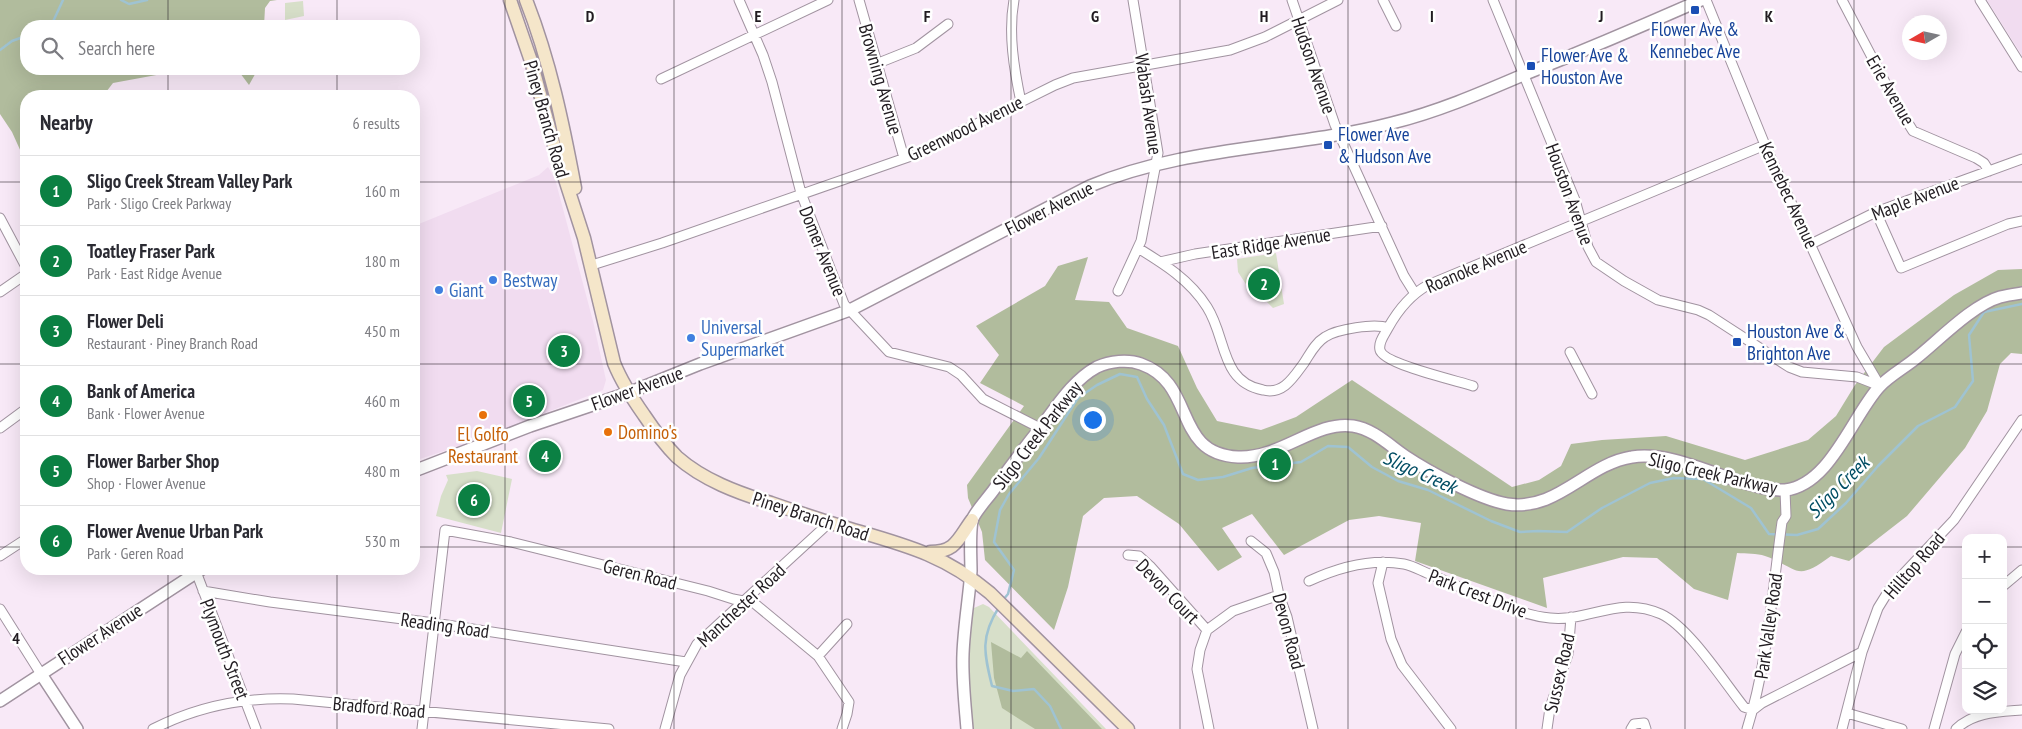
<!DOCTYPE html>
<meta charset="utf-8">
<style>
:root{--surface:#fff;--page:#f7f7f7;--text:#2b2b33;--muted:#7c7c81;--line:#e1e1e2;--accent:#0b8043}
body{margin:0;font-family:"PT Sans Narrow",sans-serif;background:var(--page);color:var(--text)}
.controls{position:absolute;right:15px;bottom:15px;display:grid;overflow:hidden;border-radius:10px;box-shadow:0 5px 20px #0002}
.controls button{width:45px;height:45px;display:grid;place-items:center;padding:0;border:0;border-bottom:1px solid var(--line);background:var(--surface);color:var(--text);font:25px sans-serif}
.compass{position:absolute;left:1902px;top:15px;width:45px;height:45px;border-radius:50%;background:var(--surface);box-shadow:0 5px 20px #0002;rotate:261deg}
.you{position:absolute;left:1092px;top:419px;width:18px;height:18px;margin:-12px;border:4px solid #fff;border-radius:50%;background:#1a73e8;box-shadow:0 0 0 8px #1a73e833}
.badge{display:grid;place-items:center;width:32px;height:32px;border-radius:50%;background:var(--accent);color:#fff;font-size:16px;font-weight:700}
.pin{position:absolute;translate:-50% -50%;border:2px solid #fff;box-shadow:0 1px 5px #0006}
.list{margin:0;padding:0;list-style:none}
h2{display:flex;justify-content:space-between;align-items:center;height:65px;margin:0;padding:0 20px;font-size:21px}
h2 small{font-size:16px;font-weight:400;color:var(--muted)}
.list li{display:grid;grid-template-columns:32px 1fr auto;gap:15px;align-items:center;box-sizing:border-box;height:70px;padding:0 20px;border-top:1px solid var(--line)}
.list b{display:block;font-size:19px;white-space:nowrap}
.list p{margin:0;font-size:16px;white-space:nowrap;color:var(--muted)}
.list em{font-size:16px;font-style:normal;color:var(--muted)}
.icon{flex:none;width:28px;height:28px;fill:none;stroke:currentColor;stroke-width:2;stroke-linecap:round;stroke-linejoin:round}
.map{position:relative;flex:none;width:2022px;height:729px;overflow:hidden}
.search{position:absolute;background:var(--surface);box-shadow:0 5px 20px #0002;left:20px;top:20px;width:400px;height:55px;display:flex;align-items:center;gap:12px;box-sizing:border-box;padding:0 18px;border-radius:20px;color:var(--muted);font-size:19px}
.panel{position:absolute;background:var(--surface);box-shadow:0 5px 20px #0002;left:20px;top:90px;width:400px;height:485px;border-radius:20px}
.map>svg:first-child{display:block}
.built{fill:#f1dcf0}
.green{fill:#d7dfc9}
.forest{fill:#b1bc9d}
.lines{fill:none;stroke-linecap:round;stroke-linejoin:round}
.stream{stroke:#9fc3d2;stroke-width:2.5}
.minor-casing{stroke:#a193a0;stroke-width:11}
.tertiary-casing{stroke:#a193a0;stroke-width:14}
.secondary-casing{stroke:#a193a0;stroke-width:15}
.minor{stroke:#fff;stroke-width:9}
.tertiary{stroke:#fff;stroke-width:11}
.secondary{stroke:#f5e6ca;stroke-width:12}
.grid{fill:none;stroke:#211c21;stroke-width:1;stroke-opacity:0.55}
.transit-dot{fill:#1a4fb4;stroke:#fff;stroke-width:2}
.shop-dot{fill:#3f7fe0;stroke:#fff;stroke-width:2}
.food-dot{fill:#e8710a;stroke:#fff;stroke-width:2}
.labels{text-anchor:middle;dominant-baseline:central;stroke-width:5;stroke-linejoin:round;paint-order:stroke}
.transit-label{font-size:19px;fill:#164399;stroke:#fff;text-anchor:start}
.street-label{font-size:19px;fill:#211c21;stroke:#fff}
.shop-label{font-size:19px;fill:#366cbe;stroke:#fff;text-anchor:start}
.food-label{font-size:19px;fill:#c56008;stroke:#fff;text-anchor:start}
.water-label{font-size:20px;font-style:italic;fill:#014d63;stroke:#fff}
.grid-label{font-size:16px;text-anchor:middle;font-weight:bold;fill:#211c21;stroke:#fff;stroke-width:5;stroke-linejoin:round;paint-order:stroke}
</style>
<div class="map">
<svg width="2022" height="729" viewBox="0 0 2022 729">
<rect width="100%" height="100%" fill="#f8e9f7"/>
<path class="built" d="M1987 0H2022V56L2021 54Z
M548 167 555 179 593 321 606 380 603 390 477 440 414 461V226L539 175Z"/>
<path class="green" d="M303 1 304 16 285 20V3Z
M1276 253 1284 304 1273 308 1263 298 1257 300 1252 292H1251L1238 272 1237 259Z
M477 471 512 479 501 533 436 516 441 496 448 480 446 475Z
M983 604 989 607 1106 729H969L966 645 974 608Z"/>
<path class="forest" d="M0 0H277L270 1 265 8 264 26H26V69H189L113 83 103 96H26V163L12 132 0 114Z
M237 69H258L249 85Z
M1088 257 1075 300 1109 302 1127 328 1178 346 1197 388 1217 421 1261 430 1296 417 1352 380 1512 487 1539 480 1561 466 1571 444 1602 440 1666 436 1745 460 1808 440 1836 416 1855 385 1884 347 1954 295 1998 270 2022 269V354L2011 353 2000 364 1987 411 1965 448 1907 516 1849 561 1831 556C1795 583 1799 568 1765 556 1757 553 1746 554 1737 553L1728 600 1694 589 1657 558 1623 557 1543 578 1547 608 1415 561 1421 523 1379 516 1349 520 1284 555 1252 514 1222 528 1242 557 1218 571 1179 524 1137 496 1104 498 1083 516 1068 587 1054 630 985 560 982 532 968 498 967 485 1024 406 980 383 999 355 976 326 1045 286 1058 266Z
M991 642 1021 658 1027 651 1102 729H1035L1002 708 994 678Z"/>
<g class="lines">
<path class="stream" d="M121 0 129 4 147 0
M51 26 63 0
M0 50 12 41 26 36
M1003 600 1008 594 1014 570 994 542 1000 510 1009 494 1039 458 1078 398 1097 385 1120 374 1137 377 1147 399 1164 425 1183 474 1198 480 1223 477 1252 468 1301 462 1328 446 1348 447 1372 467 1398 481 1428 490 1491 521 1520 532 1538 531 1567 532 1602 508 1650 483 1674 478 1703 479 1751 508 1769 534 1797 535 1818 529 1846 503 1878 466 1918 426 1955 407 1973 381 1969 335 1984 312 2022 304
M999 607C980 637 984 653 992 686L1013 691 1034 689 1050 706 1061 729"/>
<g class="minor-casing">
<path id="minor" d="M739 0 763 55 772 82 801 193 844 304 889 352 949 367 961 375 983 399 1040 428
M859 0 904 158
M1014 0C1008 33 1014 69 1021 102
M1292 0 1335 125 1404 276 1414 292
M1383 0 1396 26
M1493 0 1575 200 1588 247 1596 262 1624 281 1658 300 1698 310 1709 315 1789 367 1802 372 1857 377 1880 386
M1706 0 1765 145 1857 347 1880 386
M1842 0 1898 107 1913 131 1976 158 1984 163 1989 171
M1980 0 2022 67
M876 64 916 48 948 24
M661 79 828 0
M1876 212 1901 268 2008 224 2022 221
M0 218 26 267
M1811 244 1876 212 2022 159
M1138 248C1164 264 1190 280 1207 307 1227 338 1220 382 1263 390 1283 395 1293 378 1304 363 1310 354 1315 343 1325 337 1337 329 1375 323 1388 328 1398 310 1410 295 1428 285L1765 145
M1160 262 1195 254 1382 226
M592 265 662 243 914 155 1055 85 1073 78 1230 50 1265 37 1338 0
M1118 291 1141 241 1158 153 1133 0
M0 292 26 274
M1388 328C1385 334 1378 342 1380 350 1383 364 1458 381 1473 386
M1570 352 1592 394
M0 428 26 409
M1251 541 1266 553 1274 572 1279 595 1287 617 1313 729
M1128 555 1139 556 1150 566 1207 630
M0 556 26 539
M1383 562 1378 583 1391 639 1402 665 1451 729
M195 569 256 729
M1309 581C1339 567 1371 558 1404 564 1414 566 1423 572 1432 575 1452 584 1472 592 1492 601 1510 608 1529 616 1550 618 1590 622 1618 595 1661 614 1689 627 1724 682 1744 707L1753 710 1762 703 1862 652
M2003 586 2022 570
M203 591 270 602 434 623 686 662
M0 609 41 674
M1847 713 1902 729
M153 729C198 706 243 697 293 699L609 729
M422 729 445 530 511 542 708 591 733 599 754 603 818 656
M665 729 680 675 697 644 829 523
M842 729 847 714 849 702 818 656 847 624
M1209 729 1197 669 1200 650 1207 630 1233 611 1279 595
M1547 729 1550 708 1568 654 1571 617
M1631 729 1634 724 1644 723 1646 729
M1747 729C1768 662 1772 592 1782 522L1786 516 1785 490
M1842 729 1862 652 1878 608 1891 587 1954 520 2022 420
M1934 729 1955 654 1966 632
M1956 729C1974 712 1998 712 2022 710"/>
</g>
<g class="tertiary-casing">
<path id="tertiary" d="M414 471 530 426 628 393 700 364 850 310 1090 186C1185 146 1293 149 1392 123 1437 112 1481 93 1523 75 1583 51 1642 26 1701 0
M41 674 77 729
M0 701 202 569
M967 729C965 704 962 678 963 654 964 626 969 598 971 571 971 558 969 528 973 518 978 508 989 497 995 488 1010 467 1025 447 1041 427 1057 406 1073 380 1097 367 1110 361 1128 359 1141 364 1197 384 1172 454 1238 457 1280 459 1316 420 1353 426 1373 429 1389 445 1405 456 1429 472 1479 499 1507 504 1557 512 1586 464 1632 457 1665 451 1709 472 1741 482 1756 486 1770 491 1785 490 1830 485 1852 417 1879 387 1889 376 1904 368 1915 359 1938 341 1972 305 2000 297 2007 295 2015 294 2022 293"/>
</g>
<g class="secondary-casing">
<path id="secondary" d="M510 0 531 61 553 142 584 238 614 363C622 383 632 398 644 415 654 430 664 444 677 457 703 480 738 493 771 503 797 512 824 521 850 529 905 545 945 555 990 593L1128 729
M526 0C550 61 563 124 575 188
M930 552C956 552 958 539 972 520"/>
</g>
<use href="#minor" class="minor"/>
<use href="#tertiary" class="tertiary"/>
<use href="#secondary" class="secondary"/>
</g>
<path class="grid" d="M168 0V26M337 0V26M505 0V729M674 0V729M842 0V729M1011 0V729M1180 0V729M1348 0V729M1516 0V729M1685 0V729M1854 0V729M168 69V96M337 69V96M0 182H26M414 182H2022M0 364H26M414 364H2022M0 547H26M414 547H1966M2003 547H2022M168 569V729M337 569V729"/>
<g class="transit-dot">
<rect x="1690" y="5" width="10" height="10" rx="2.5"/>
<rect x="1526" y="61" width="10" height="10" rx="2.5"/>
<rect x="1323" y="140" width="10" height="10" rx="2.5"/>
<rect x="1732" y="337" width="10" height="10" rx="2.5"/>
</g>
<g class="shop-dot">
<circle cx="493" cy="280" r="5"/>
<circle cx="439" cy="290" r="5"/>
<circle cx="691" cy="338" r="5"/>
</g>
<g class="food-dot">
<circle cx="483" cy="415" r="5"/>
<circle cx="608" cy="432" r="5"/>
</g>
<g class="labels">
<g class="transit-label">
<text x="1695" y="29" text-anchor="middle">Flower Ave &amp;<tspan x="1695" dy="22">Kennebec Ave</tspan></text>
<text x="1541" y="55">Flower Ave &amp;<tspan x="1541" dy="22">Houston Ave</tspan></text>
<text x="1338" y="134">Flower Ave<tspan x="1338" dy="22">&amp; Hudson Ave</tspan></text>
<text x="1747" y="331">Houston Ave &amp;<tspan x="1747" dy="22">Brighton Ave</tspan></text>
</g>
<g class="street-label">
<text transform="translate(1314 65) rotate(71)">Hudson Avenue</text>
<text transform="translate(881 79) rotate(74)">Browning Avenue</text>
<text transform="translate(1891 90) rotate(60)">Erie Avenue</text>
<text transform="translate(1149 104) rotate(82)">Wabash Avenue</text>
<text transform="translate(547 119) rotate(74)">Piney Branch Road</text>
<text transform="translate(965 128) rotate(-26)">Greenwood Avenue</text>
<text transform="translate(1570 194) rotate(70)">Houston Avenue</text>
<text transform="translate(1789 195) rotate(65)">Kennebec Avenue</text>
<text transform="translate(1915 198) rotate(-21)">Maple Avenue</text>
<text transform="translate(1049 208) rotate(-27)">Flower Avenue</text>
<text transform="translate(1271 243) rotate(-9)">East Ridge Avenue</text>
<text transform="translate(823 251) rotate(68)">Domer Avenue</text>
<text transform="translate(1476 266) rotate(-23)">Roanoke Avenue</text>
<text transform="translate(637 388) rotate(-20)">Flower Avenue</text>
<text transform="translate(1037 435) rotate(-52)">Sligo Creek Parkway</text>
<text transform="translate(1713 473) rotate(13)">Sligo Creek Parkway</text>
<text transform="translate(811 516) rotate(18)">Piney Branch Road</text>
<text transform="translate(1914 565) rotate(-49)">Hilltop Road</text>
<text transform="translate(640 574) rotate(14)">Geren Road</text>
<text transform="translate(1168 591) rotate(46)">Devon Court</text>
<text transform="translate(1478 593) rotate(21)">Park Crest Drive</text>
<text transform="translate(741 605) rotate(-43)">Manchester Road</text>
<text transform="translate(445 625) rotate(8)">Reading Road</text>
<text transform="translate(1768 626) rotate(-82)">Park Valley Road</text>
<text transform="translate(1289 631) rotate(75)">Devon Road</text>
<text transform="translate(100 634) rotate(-33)">Flower Avenue</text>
<text transform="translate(225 649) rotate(69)">Plymouth Street</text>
<text transform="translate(1559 673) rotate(-77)">Sussex Road</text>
<text transform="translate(379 707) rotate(5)">Bradford Road</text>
</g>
<g class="shop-label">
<text x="503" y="280">Bestway</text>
<text x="449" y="290">Giant</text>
<text x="701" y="327">Universal<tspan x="701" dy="22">Supermarket</tspan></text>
</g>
<g class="food-label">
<text x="618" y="432">Domino's</text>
<text x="483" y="434" text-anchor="middle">El Golfo<tspan x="483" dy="22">Restaurant</tspan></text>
</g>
<g class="water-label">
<text transform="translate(1420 472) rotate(24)">Sligo Creek</text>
<text transform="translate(1838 487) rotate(-45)">Sligo Creek</text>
</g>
</g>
<g class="grid-label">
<text x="590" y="22">D</text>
<text x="758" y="22">E</text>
<text x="927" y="22">F</text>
<text x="1095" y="22">G</text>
<text x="1264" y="22">H</text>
<text x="1432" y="22">I</text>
<text x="1601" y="22">J</text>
<text x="1769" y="22">K</text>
<text x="16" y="644">4</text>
</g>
</svg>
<div class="controls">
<button>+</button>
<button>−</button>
<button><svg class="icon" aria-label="locate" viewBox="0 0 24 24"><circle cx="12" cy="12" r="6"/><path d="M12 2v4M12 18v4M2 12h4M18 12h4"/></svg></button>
<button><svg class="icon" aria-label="layers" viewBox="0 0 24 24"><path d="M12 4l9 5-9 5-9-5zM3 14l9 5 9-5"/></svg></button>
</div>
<svg class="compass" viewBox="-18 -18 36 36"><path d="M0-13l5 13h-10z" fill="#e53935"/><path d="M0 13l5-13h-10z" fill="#7c7c81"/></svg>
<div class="you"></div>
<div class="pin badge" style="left:1275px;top:464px">1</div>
<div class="pin badge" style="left:1264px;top:284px">2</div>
<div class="pin badge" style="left:564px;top:351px">3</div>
<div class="pin badge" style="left:545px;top:456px">4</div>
<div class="pin badge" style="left:529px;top:401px">5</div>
<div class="pin badge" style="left:474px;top:500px">6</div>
<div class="search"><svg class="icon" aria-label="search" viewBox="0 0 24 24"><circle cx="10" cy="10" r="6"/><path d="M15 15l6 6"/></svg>Search here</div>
<section class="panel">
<h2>Nearby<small>6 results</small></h2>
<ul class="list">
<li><span class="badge">1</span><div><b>Sligo Creek Stream Valley Park</b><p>Park · Sligo Creek Parkway</p></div><em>160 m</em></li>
<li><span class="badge">2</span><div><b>Toatley Fraser Park</b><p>Park · East Ridge Avenue</p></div><em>180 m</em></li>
<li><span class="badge">3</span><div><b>Flower Deli</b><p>Restaurant · Piney Branch Road</p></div><em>450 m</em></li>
<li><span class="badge">4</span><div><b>Bank of America</b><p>Bank · Flower Avenue</p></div><em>460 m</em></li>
<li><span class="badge">5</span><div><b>Flower Barber Shop</b><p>Shop · Flower Avenue</p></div><em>480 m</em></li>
<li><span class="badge">6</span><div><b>Flower Avenue Urban Park</b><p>Park · Geren Road</p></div><em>530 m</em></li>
</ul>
</section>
</div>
